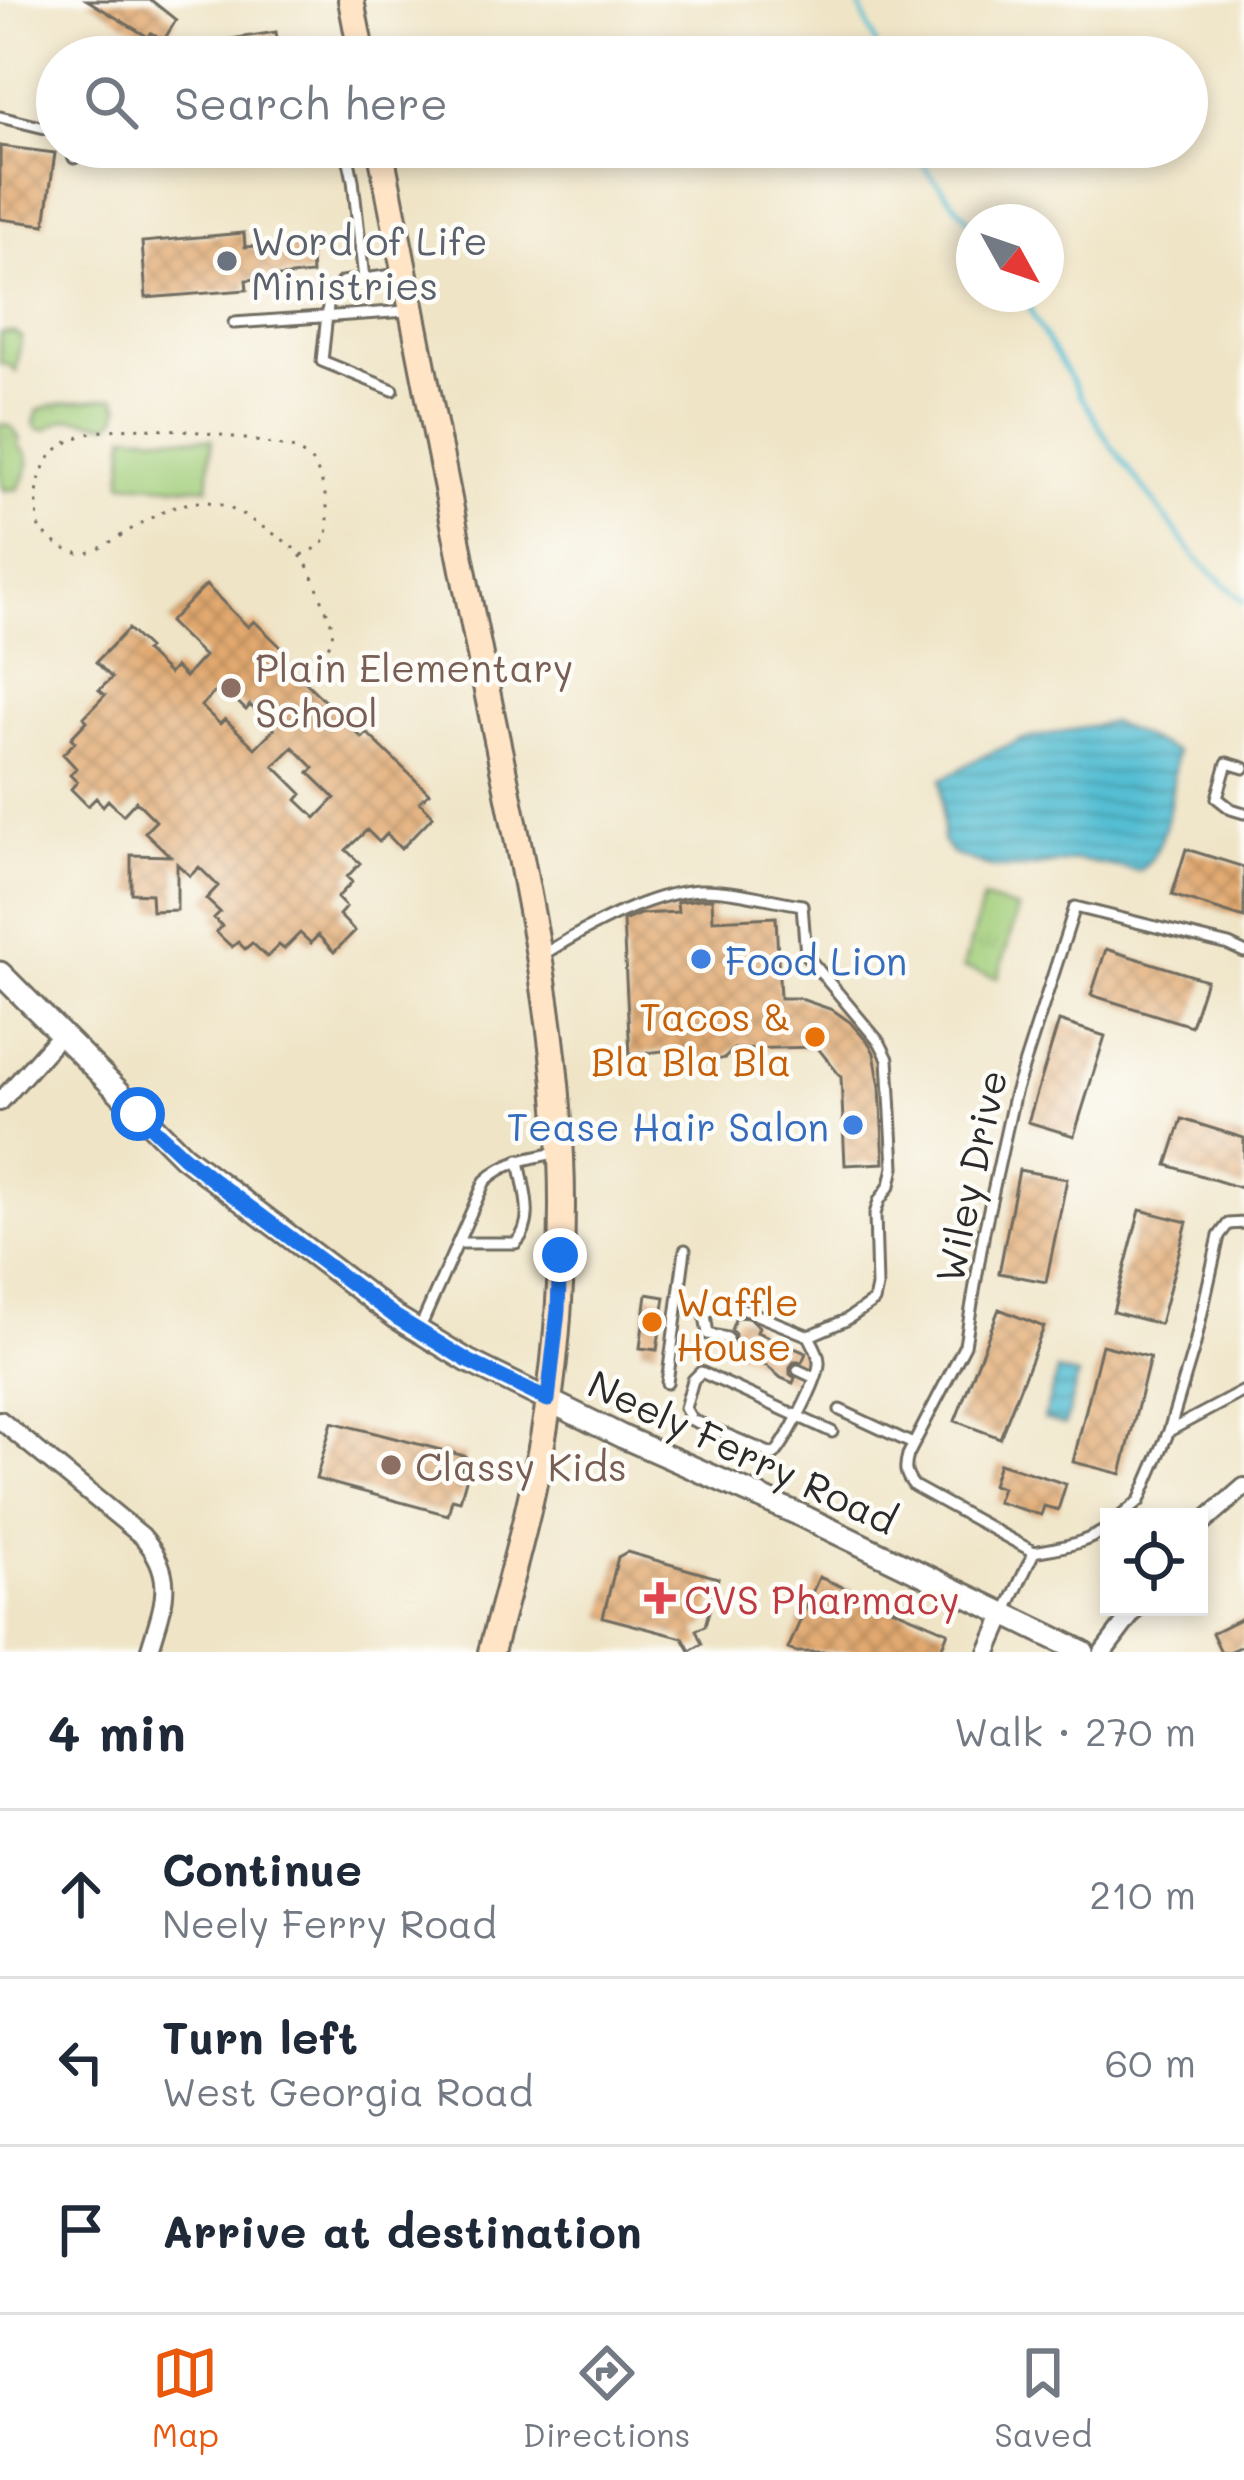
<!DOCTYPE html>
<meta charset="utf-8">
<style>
:root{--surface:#fff;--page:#f6f6f7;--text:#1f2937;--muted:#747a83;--line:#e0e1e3;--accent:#ea580c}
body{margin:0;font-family:Mali,sans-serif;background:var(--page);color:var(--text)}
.controls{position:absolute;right:36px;bottom:36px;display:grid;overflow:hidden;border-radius:0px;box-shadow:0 6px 18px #0003}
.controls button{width:108px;height:108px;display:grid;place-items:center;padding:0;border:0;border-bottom:3px solid var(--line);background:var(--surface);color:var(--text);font:60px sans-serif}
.compass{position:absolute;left:956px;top:204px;width:108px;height:108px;border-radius:50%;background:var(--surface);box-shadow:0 6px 18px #0003;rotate:130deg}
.stop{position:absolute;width:36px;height:36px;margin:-27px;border:9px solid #1a73e8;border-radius:50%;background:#fff}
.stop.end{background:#1a73e8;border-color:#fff;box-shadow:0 3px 12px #0008}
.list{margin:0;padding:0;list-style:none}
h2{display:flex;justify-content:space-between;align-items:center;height:156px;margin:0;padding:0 48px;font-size:51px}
h2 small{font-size:39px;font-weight:400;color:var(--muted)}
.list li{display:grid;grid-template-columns:78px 1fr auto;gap:36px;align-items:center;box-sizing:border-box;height:168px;padding:0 48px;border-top:3px solid var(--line)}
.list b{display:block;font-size:45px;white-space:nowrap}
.list p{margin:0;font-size:39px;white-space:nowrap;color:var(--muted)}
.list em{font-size:39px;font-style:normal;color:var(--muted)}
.icon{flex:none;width:66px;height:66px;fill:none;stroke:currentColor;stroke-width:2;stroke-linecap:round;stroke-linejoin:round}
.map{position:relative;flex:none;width:1244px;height:1652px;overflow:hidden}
.search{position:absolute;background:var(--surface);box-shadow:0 6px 18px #0003;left:36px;right:36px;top:36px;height:132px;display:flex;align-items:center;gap:30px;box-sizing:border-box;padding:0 42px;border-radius:66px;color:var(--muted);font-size:45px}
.sheet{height:660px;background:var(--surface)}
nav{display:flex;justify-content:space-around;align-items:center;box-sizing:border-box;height:168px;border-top:3px solid var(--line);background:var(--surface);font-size:33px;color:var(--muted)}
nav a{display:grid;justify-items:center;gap:6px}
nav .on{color:var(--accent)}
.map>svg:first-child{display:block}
.park{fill:url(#park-tufts);stroke:#667c52;stroke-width:3}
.pitch{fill:#a1cd79;stroke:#667c52;stroke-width:3}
.water{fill:url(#water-rules);stroke:#40747f;stroke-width:3}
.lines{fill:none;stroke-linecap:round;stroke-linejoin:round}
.stream{stroke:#55bed3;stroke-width:4.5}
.building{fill:url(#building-cross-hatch);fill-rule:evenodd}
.service-casing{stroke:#706c61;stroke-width:15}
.minor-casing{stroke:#706c61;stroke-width:22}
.tertiary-casing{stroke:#706c61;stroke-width:27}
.secondary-casing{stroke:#706c61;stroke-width:30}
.path{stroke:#706c61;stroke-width:3;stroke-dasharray:3 9;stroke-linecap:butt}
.service{stroke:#fff;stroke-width:9}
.minor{stroke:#fff;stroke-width:16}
.tertiary{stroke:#fff;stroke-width:21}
.secondary{stroke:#ffe4c6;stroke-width:24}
.route{stroke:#1a73e8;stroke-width:15}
.worship-dot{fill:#6b7280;stroke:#fdfcf7;stroke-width:4.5}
.education-dot{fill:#8d6e63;stroke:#fdfcf7;stroke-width:4.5}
.shop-dot{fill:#3f7fe0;stroke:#fdfcf7;stroke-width:4.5}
.food-dot{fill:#e8710a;stroke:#fdfcf7;stroke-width:4.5}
.health-dot{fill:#e0444e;stroke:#fdfcf7;stroke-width:4.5}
.labels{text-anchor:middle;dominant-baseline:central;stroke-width:9;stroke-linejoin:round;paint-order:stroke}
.worship-label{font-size:39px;fill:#5b616d;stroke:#fdfcf7;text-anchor:start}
.education-label{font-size:39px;fill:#785e54;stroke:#fdfcf7;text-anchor:start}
.shop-label{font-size:39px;fill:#366cbe;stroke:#fdfcf7;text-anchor:start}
.food-label{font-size:39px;fill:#c56008;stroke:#fdfcf7;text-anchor:end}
.street-label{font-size:39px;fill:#2b2b2b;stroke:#fdfcf7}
.health-label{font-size:39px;fill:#be3a42;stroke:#fdfcf7;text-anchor:start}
</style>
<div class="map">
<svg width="1244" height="1652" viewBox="0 0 1244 1652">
<defs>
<pattern id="park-tufts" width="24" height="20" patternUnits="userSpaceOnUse" patternTransform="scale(3)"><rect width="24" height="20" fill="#a1cd79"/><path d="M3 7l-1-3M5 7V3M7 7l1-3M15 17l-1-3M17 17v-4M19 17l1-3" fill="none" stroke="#8bb069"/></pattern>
<pattern id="water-rules" width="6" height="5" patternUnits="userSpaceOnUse" patternTransform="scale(3)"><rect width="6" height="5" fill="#55bed3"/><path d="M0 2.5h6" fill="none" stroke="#479bab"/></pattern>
<pattern id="building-cross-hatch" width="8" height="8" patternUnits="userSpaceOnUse" patternTransform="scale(3)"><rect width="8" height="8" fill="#e2a96f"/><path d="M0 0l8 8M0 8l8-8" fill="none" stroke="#b78a5b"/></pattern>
</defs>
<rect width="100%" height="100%" fill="#fdfcf7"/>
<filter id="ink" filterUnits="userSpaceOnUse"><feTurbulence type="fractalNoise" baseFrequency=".00833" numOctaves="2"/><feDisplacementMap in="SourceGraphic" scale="24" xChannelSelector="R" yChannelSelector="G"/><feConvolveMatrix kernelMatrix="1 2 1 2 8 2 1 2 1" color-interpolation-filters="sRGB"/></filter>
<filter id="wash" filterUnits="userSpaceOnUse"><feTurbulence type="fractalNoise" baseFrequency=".004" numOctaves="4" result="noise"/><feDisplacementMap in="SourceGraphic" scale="48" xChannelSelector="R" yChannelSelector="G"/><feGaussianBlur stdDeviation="2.7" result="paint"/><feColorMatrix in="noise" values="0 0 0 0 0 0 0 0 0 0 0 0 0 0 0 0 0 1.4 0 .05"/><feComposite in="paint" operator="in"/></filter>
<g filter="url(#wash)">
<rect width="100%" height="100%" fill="#efe4c6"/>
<path class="park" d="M14 332 21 337 16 372 9 365 0 364V333Z
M115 397 120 407 117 417 110 424C82 423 72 410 46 430L37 429 34 423 38 410 52 405Z
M3 424 12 427 20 439 19 446C35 459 27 474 18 489L4 490 0 479V425Z
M983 899 1018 909 998 978 963 968Z"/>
<path class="pitch" d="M126 434 212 439 208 488 122 483Z"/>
<path class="water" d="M1111 722 1176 752C1172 787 1170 850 1139 871L1078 860 1024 868H993L952 854 943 841 942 779 979 758 1021 740Z
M1057 1371 1078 1376 1065 1425 1044 1419Z"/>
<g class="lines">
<path class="stream" d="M857 0 881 57
M913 147 927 170 974 227
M1024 294 1035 320 1110 444 1196 558 1244 602"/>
</g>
<g id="blocks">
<path class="building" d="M87 0H151L176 20 164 40 151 33 148 37Z
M276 32 280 57H221L218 41Z
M0 146 55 153 45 225 0 219Z
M244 233 245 247 310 242 312 274 246 280 247 290 146 298 142 242Z
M206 585 248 627 254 621 283 649 278 655 362 738 367 733 429 793 420 802 433 816 401 849 387 834 379 842 367 830 346 850 360 863 347 877 352 882 337 898 346 907 339 915 355 931 334 952 318 935 311 943 300 933 284 949 279 945 267 957 252 943 245 949 238 942 232 947 216 932 222 926 214 918 220 912 206 899 218 886 199 867 190 876 177 864V910L152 911 151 894 131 893V855L170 856 145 832 156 821 136 801 123 815 108 800 103 806 96 798 88 806 71 789 77 782 70 775 76 768 63 754 75 742 71 738 87 721 84 717 105 695 99 690 112 678 96 662 128 629 148 648 145 651 169 674 175 667 185 677 204 656 169 622ZM221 686 246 710 250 705 274 729 255 748 225 719 220 724 201 706ZM293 747 314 768 309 773 335 798 316 818 297 800 302 794 274 766Z
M1186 849 1244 867V918L1172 895Z
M700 899H712L713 920 776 917 780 998H798L833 1010 850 1022 870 1045 874 1053 880 1087 884 1163 845 1165 841 1077 817 1047 734 1049 725 1058 709 1062 692 1059 678 1049 630 1055 623 921 640 914 678 912 677 902Z
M1106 949 1206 980 1191 1026 1091 995Z
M1059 1021 1105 1036 1074 1136 1028 1122Z
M1182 1119 1244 1138V1189L1167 1165Z
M1019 1170 1067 1179 1046 1282 999 1273Z
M1140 1210 1187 1222 1160 1324 1113 1312Z
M647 1294 665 1297 657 1350 640 1348Z
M999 1309 1044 1327 1000 1438 955 1421Z
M736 1317 749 1318 759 1327 757 1332 806 1353 802 1362H794L790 1367V1374L795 1378 793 1383 781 1378 767 1366 723 1347 731 1346 735 1341V1334L731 1330Z
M1102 1345 1150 1357 1121 1474 1073 1462Z
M332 1422 465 1456 460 1474 467 1476 460 1501 452 1499 448 1515 316 1479Z
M999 1463 1066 1484 1058 1510 1044 1506 1041 1515 997 1502 1002 1488 992 1485Z
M627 1552 718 1578 705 1626 696 1630 702 1644 690 1651 683 1638 603 1617 618 1557Z
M819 1577 948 1632 940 1652H796L788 1649Z
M1244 1617V1645L1229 1652H1221L1212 1633Z"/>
</g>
</g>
<g filter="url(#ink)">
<use href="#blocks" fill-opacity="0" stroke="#706c61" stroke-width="3"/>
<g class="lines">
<g class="service-casing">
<path id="service" d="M309 51 311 57
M0 117 57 131
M70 147 74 158
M346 147 353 180 364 279 400 274
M364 279 342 282 329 296 322 361 393 390
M234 323 407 311
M1244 768 1227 763 1217 798 1231 809 1244 813
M544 954C586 928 650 893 699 890 732 889 769 900 802 905L806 955 880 1043 888 1059 894 1167 890 1185 879 1201 875 1214 877 1287 874 1301 846 1320 809 1336 757 1315
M459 1243H516C537 1220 523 1188 519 1160
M419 1330 485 1181C505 1162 529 1158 556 1153
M809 1336C813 1344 820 1355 819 1364 818 1381 786 1442 774 1455L692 1420 685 1408 693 1380 701 1372 832 1432
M727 1338 708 1334 705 1315 721 1301 745 1310
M798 1370 815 1378
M667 1383 685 1250
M840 1410 913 1444
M1169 1431 1244 1391
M1120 1517 1139 1501 1169 1431 1195 1344 1219 1236 1228 1224 1244 1223
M1034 1552C1060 1547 1087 1544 1109 1527
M1005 1613 1034 1552 914 1486C905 1475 904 1469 908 1455L965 1345 984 1232 1014 1096 1075 907 1229 945 1244 952"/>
</g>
<g class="minor-casing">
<path id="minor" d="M0 1102 60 1035
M0 1420 142 1536C178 1577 163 1605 149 1652
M1199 1526 1244 1487
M988 1652 1005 1613
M1103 1652 1137 1607"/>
</g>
<g class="tertiary-casing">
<path id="tertiary" d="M0 973 183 1156 396 1317 468 1361 623 1437 798 1514 1083 1652"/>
</g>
<g class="secondary-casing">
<path id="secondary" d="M351 0 362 57
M380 147C416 332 452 516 489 701 523 867 562 1034 562 1204 562 1288 556 1375 539 1458 527 1523 508 1588 491 1652"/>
</g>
<path class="path" d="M302 555C311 550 322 548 326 538 332 520 324 475 311 461 307 456 300 453 295 449 239 437 89 405 50 457 34 477 36 506 39 529 50 538 63 551 78 553 90 555 102 547 112 541 139 525 172 501 205 502 223 502 241 514 256 523 297 548 303 550 321 597 330 621 341 633 322 655"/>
<use href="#service" class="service"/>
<use href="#minor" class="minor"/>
<use href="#tertiary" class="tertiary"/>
<use href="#secondary" class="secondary"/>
</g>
</g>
<g class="lines" filter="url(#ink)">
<path class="route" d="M138 1114 183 1156 221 1186 396 1317 468 1361 548 1400 558 1310 560 1255"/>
</g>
<circle class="worship-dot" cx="227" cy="261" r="12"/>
<g class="education-dot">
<circle cx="231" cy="688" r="12"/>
<circle cx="391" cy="1465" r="12"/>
</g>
<g class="shop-dot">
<circle cx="701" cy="959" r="12"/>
<circle cx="853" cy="1125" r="12"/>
</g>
<g class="food-dot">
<circle cx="815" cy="1037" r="12"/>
<circle cx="652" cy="1322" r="12"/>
</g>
<path class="health-dot" d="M654 1580h12v12h12v12h-12v12h-12v-12h-12v-12h12z"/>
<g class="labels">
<g class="worship-label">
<text x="251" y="239">Word of Life<tspan x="251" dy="45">Ministries</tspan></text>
</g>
<g class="education-label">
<text x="255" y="666">Plain Elementary<tspan x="255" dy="45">School</tspan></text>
<text x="415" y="1465">Classy Kids</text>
</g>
<g class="shop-label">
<text x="725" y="959">Food Lion</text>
<text x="829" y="1125" text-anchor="end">Tease Hair Salon</text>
</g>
<g class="food-label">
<text x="791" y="1015">Tacos &amp;<tspan x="791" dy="45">Bla Bla Bla</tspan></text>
<text x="676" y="1300" text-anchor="start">Waffle<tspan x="676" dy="45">House</tspan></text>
</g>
<g class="street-label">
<text transform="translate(970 1176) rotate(-78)">Wiley Drive</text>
<text transform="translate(743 1451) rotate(25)">Neely Ferry Road</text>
</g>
<g class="health-label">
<text x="684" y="1598">CVS Pharmacy</text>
</g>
</g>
</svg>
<div class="controls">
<button><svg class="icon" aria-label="locate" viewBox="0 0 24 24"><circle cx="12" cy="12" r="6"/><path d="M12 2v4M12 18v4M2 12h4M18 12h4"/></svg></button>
</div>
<svg class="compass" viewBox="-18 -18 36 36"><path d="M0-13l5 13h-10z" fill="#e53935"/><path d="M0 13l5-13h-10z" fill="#747a83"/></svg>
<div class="stop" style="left:138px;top:1114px"></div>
<div class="stop end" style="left:560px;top:1255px"></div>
<div class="search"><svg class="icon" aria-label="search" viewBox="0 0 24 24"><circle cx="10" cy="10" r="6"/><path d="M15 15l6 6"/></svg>Search here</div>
</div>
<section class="sheet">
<h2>4 min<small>Walk · 270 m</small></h2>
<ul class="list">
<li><svg class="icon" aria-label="ahead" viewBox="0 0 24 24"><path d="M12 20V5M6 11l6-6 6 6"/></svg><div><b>Continue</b><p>Neely Ferry Road</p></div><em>210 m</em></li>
<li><svg class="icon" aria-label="left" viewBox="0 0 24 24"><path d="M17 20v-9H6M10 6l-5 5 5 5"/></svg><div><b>Turn left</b><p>West Georgia Road</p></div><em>60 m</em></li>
<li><svg class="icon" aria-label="arrive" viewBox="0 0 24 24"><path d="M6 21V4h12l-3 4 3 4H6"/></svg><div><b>Arrive at destination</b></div></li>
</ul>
</section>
<nav>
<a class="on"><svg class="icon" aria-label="map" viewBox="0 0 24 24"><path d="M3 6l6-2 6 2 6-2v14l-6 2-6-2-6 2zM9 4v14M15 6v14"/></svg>Map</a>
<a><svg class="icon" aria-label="directions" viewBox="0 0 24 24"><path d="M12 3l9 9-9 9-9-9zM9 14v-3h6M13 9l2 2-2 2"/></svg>Directions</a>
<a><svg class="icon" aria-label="saved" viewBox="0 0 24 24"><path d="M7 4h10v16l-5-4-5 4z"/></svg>Saved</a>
</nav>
